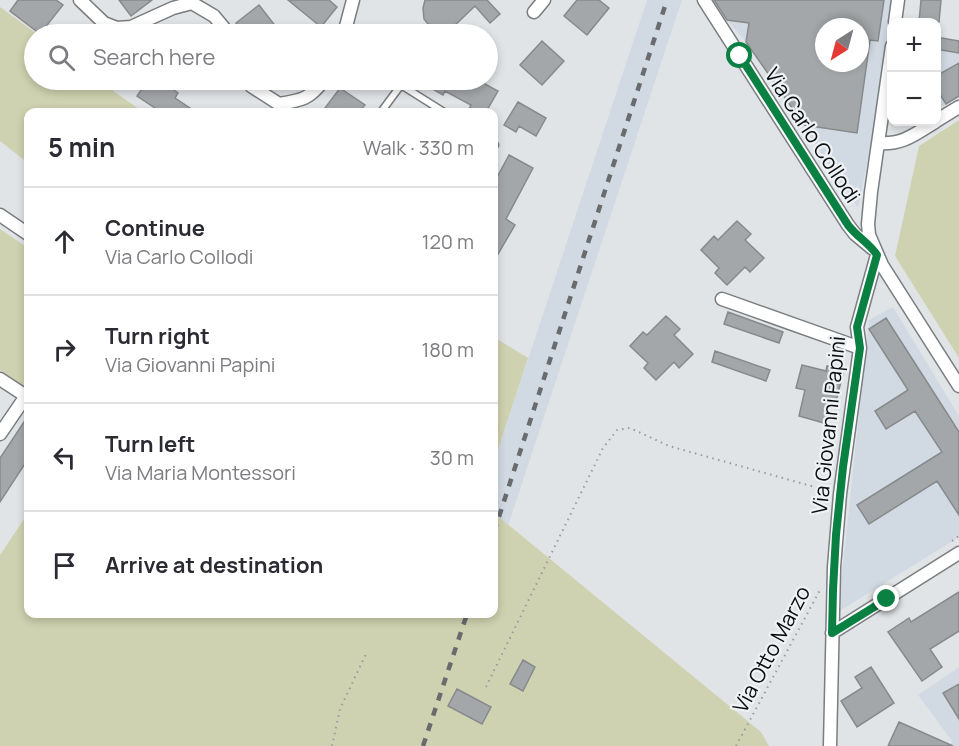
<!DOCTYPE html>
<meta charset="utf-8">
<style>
:root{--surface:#fff;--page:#f2f2f3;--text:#2b2b33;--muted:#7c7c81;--line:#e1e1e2}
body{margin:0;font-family:Manrope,sans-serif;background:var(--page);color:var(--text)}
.controls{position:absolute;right:18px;top:18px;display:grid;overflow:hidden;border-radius:12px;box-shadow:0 3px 9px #0003}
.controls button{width:54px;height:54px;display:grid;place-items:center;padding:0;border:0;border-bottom:2px solid var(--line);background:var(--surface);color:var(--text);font:30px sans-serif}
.compass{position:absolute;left:815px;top:18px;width:54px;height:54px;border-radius:50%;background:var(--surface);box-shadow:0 3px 9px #0003;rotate:216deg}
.stop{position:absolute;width:18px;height:18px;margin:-14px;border:4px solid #0b8043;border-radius:50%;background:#fff}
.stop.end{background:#0b8043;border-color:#fff;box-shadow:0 2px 6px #0008}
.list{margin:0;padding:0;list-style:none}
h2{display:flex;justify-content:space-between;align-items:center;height:78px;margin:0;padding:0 24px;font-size:26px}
h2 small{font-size:20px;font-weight:400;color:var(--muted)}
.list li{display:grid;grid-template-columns:39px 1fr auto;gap:18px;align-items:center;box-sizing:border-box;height:108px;padding:0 24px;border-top:2px solid var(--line)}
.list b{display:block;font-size:22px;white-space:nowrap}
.list p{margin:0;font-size:20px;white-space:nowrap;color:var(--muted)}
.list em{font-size:20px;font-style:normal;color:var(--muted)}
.icon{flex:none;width:33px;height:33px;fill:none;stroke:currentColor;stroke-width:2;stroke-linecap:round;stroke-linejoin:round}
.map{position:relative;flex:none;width:959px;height:746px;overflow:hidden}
.search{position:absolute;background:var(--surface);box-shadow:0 3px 9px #0003;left:24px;top:24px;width:474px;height:66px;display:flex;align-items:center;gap:15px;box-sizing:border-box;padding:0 21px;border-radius:33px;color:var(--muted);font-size:22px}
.panel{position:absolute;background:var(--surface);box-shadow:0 3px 9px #0003;left:24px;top:108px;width:474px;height:510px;border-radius:12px}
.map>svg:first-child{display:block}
.built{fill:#d1dae3;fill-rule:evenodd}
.green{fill:#cfd2b0}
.building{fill:#a4a7aa;stroke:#878a8c;stroke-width:1.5;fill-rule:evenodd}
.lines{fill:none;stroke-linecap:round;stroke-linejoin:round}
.lane-casing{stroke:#7a7d80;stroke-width:9}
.street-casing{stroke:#7a7d80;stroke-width:15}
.path{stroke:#999b9e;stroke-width:2;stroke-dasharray:1.5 4.5;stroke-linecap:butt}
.lane{stroke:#fff;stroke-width:6}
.street{stroke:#fff;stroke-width:12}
.rail{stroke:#696b6d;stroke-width:4.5;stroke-dasharray:8 8;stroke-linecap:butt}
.route{stroke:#0b8043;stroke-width:8}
.labels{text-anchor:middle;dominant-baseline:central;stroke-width:4.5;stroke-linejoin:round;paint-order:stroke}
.street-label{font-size:21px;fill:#0b0c0d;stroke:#eef2f5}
</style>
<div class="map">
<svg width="959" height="746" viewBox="0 0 959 746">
<rect width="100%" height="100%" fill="#e1e4e7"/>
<path class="built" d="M647 0H682L494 568V462Z
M713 0H894L873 134 858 208 746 42 727 20ZM824 27H860V63H824Z
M937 37 959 41V96L937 110Z
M893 307 959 416V537L838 612 869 320Z
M959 667V746H950L952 741 918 695Z"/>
<path class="green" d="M0 7 37 34H34V80H98L143 112H28V163L0 141Z
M959 120V358L895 256 919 146Z
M0 229 28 248V389L0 370Z
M494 337 528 358 494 462Z
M28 513V614H494V513L761 732 769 746H0V555Z"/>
<path class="building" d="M18 0H56L63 5 40 34 10 11Z
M119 0H152L131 16Z
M288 0H329L337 7 321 27Z
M425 0H487L500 14 490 23 475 6 454 26 447 29H438L428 24 424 19 423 8Z
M577 0H599L609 8 587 35 564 16Z
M714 0H884L878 41 870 40 857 133 804 125 746 42 749 23 727 20ZM824 27H860V63H824Z
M921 0H941L939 22H919Z
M259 5 277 28 268 34H245L236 23Z
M936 37 959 41V53L936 49Z
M542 41 564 61 542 85 520 65Z
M959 63V96L946 104 936 88V76Z
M148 80H159L178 93 175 98 196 112H161L137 96Z
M424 80H485L483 83 498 91 486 112H475L469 109 471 105 445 91 443 95 429 87 431 83Z
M340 88 365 105 359 112H322Z
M518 102 546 118 536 136 519 126 516 132 504 125Z
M509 155 533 168 506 219 515 225 494 261V183Z
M737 221 751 234 745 240 764 258 750 272 745 267 727 285 715 273 719 268 701 250 714 236 718 240Z
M728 312 783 332 779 343 724 324Z
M666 316 680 329 674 335 693 354 679 368 674 362 656 380 644 368 648 363 630 346 643 332 647 335Z
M886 318 959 432V515L937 481 869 524 857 505 942 452 915 411 886 429 875 411 908 390 869 329Z
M715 351 770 370 766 381 712 362Z
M802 365 826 371 827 366 844 370 836 401 830 399 824 423 799 416 805 390 796 388Z
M28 416V459L0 502V458Z
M959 592V631L930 649 942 667 922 681 888 632 909 618 911 622Z
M523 660 535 667 523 691 510 684Z
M871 667 894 703 857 727 841 701 862 688 855 677Z
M959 684V719L943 693Z
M457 689 491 707 482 724 448 706Z
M899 722 953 746H888Z"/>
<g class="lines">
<g class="lane-casing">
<path id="lane" d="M381 112 401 85 444 112
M494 144 495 145"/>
</g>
<g class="street-casing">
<path id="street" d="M80 0 104 23 117 28 131 27 173 8 192 3 214 16 229 34
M704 0 848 225 855 234 873 249
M534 12 544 0
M895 22 898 0
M344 34 353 0
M892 46 871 192 868 224 869 235 882 265 959 386
M249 80 251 86 279 104C303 100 309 99 324 80
M936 121 959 107
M878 143C903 145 915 134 935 122
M0 215 28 234
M722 299 860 348
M0 379 26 396 0 434
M832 633 959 553
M830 746 834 567 840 494 860 348 857 327 877 255"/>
</g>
<path class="path" d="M952 541 959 536
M486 687 603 448 617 430 630 428 669 446 829 491
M332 746 340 709 366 654
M736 746 820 590"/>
<use href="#lane" class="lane"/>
<use href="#street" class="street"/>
<path class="rail" d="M494 532 667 0
M423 746 467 614"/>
</g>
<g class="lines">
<path class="route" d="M740 56 848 225C857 237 869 243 877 255L857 327 860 348 843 467 836 535 833 590 832 633 887 599"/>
</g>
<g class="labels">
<g class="street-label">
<text transform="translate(813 135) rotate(57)">Via Carlo Collodi</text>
<text transform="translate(828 425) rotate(-84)">Via Giovanni Papini</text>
<text transform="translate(771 649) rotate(-62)">Via Otto Marzo</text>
</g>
</g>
</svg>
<div class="controls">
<button>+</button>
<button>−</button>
</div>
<svg class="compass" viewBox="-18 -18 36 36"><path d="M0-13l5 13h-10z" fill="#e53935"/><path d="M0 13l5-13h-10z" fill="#7c7c81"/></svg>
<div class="stop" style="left:740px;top:56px"></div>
<div class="stop end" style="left:887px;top:599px"></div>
<div class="search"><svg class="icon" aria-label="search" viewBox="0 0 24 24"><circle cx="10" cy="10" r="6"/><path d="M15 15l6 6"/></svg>Search here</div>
<section class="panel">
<h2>5 min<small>Walk · 330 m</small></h2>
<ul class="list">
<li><svg class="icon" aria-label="ahead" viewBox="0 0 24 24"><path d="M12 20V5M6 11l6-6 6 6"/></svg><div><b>Continue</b><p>Via Carlo Collodi</p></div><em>120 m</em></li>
<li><svg class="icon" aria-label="right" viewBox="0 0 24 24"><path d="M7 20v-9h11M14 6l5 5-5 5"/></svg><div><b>Turn right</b><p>Via Giovanni Papini</p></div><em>180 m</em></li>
<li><svg class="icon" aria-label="left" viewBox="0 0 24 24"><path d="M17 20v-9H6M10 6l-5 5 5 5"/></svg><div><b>Turn left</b><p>Via Maria Montessori</p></div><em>30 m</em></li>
<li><svg class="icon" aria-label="arrive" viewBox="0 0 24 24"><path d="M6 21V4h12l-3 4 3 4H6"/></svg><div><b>Arrive at destination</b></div></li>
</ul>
</section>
</div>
